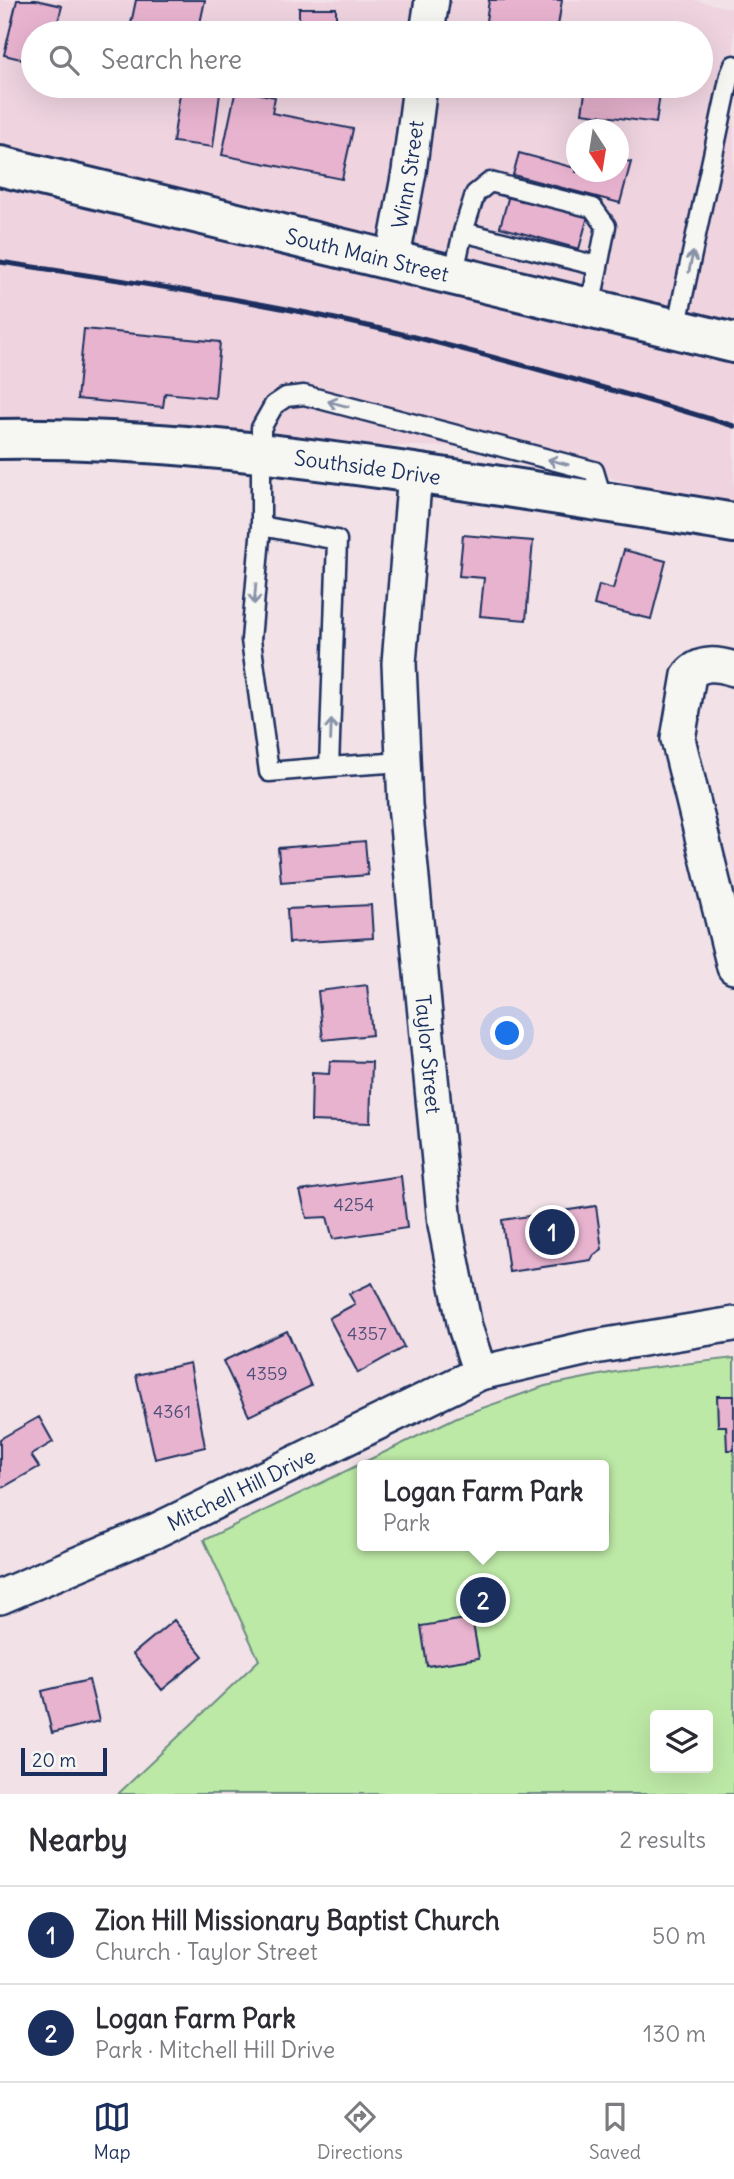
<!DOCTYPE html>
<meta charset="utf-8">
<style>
:root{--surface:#fff;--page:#f2f2f3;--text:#2b2b33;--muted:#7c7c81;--line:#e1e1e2;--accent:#1b2f5e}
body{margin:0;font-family:Delius,sans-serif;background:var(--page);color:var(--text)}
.controls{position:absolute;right:21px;bottom:21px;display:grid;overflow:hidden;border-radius:7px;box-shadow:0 7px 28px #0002}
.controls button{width:63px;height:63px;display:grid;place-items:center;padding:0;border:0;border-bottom:2px solid var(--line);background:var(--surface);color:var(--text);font:35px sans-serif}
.compass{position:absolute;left:566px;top:119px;width:63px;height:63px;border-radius:50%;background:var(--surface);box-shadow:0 7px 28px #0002;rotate:168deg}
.scale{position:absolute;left:21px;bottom:18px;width:86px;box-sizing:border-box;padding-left:7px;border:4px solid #1b2f5e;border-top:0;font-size:19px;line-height:24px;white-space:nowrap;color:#1b2f5e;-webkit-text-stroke:5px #f6f6f2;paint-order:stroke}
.you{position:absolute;left:508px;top:1034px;width:24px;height:24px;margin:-18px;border:5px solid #fff;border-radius:50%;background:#1a73e8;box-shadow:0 0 0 10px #1a73e833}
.badge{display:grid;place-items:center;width:46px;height:46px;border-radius:50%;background:var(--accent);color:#fff;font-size:23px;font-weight:700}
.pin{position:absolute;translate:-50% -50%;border:4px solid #fff;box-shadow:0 2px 7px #0006}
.popup{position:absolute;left:357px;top:1460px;width:252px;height:91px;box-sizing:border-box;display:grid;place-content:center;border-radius:7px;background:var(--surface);filter:drop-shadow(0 2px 5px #0005);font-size:23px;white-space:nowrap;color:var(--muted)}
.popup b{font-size:26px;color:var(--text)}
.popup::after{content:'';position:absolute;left:50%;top:100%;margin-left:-14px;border:14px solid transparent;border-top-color:var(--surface)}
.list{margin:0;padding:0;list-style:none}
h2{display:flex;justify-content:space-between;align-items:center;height:91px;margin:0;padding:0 28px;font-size:30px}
h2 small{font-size:23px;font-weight:400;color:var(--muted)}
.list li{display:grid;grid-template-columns:46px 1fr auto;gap:21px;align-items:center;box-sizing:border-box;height:98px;padding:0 28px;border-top:2px solid var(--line)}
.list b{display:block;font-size:26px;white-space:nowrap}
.list p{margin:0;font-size:23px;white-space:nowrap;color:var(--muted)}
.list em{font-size:23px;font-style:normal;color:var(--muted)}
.icon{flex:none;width:38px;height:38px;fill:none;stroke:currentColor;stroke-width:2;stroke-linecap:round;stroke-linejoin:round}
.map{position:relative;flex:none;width:734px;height:1794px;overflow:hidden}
.search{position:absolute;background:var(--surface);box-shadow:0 7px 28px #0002;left:21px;right:21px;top:21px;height:77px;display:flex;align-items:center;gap:18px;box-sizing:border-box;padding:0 24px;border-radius:38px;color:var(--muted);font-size:26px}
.sheet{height:287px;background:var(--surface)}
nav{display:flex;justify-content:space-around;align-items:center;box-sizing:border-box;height:98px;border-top:2px solid var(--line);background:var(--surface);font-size:19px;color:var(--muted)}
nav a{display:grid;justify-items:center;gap:4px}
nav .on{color:var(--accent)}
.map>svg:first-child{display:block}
.built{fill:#efd4e0;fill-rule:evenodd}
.green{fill:#bde9a6;stroke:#6c8c82;stroke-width:2;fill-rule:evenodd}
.building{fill:#e8b3cf;stroke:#1b2f5e;stroke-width:2}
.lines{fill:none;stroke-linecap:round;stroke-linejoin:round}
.lane-casing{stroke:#1b2f5e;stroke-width:23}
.street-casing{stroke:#1b2f5e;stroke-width:38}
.secondary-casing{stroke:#1b2f5e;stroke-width:44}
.lane{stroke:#f6f6f2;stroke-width:18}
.street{stroke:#f6f6f2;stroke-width:33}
.secondary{stroke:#f6f6f2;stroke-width:38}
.rail{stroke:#1b2f5e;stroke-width:5}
.oneway{stroke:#8892a8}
.labels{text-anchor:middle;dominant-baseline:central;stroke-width:5;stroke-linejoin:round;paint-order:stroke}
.number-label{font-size:18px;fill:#4e507a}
.street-label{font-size:21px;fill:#1b2f5e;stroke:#f6f6f2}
</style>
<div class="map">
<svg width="734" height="1794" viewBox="0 0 734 1794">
<rect width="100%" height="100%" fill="#f2e2e8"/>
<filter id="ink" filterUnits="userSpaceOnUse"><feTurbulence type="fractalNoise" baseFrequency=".0143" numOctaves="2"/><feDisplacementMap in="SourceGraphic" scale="14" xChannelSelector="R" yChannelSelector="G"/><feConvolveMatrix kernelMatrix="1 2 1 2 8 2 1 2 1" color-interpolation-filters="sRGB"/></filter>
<g filter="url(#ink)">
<path class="built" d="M0 0H694L734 9V508L480 447 0 441ZM33 33H701V86H33ZM576 130H618V172H576Z"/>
<path class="green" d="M734 1358V1794H118L259 1660 204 1540 457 1417 545 1386 615 1372ZM362 1465H604V1546H362ZM655 1715H708V1768H655Z"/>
<path class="building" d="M17 0H36L62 6 55 33H33V62L4 55Z
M136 0H205L198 33H129Z
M489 0H562L557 33H506L507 31 485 28Z
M299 8H336V33H299Z
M181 86H221L213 147 173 142Z
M586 86H661L656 123 582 113Z
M236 89 275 97 272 113 353 129 342 179 222 155Z
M519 153 575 168 576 162V172H618V159L631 162 620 203 513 175Z
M509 195 588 216 579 249 500 227Z
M84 329 220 342 215 398 165 393 163 407 77 399Z
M463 535 533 541 526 620 480 616 484 578 459 576Z
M624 550 666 561 651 619 594 605 599 585 613 589Z
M365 841 368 875 281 882 278 848Z
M371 905 373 938 289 943 287 909Z
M367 985 372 1035 323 1040 318 991Z
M330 1061 372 1062 370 1123 311 1121 312 1073 329 1074Z
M401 1176 407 1228 333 1239 327 1217 307 1218 300 1191Z
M596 1206 602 1249 594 1255 591 1260 509 1272 502 1220Z
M372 1283 404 1347 358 1373 329 1318 355 1304 349 1294Z
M287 1331 311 1386 249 1416 223 1361Z
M190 1363 205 1447 155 1459 136 1375Z
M717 1396H734V1450H727L726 1426H718Z
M39 1417 53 1442 31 1455 39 1467 0 1489V1439Z
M472 1618 479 1658 427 1666 421 1626Z
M174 1620 203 1656 162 1690 133 1654Z
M89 1680 99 1721 52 1733 42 1691Z"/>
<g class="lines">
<g class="lane-casing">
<path id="lane" d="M463 232 598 266
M453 276 463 232 475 194 490 182 593 208 606 226 590 308
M676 329 730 75 734 65
M261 526 337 540 329 767 269 772 251 640 261 526V428L274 405 286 397 304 395 594 471 603 501
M329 767 403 762"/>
</g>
<g class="street-casing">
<g id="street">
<path d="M427 33 432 0"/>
<path id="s1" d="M392 262 409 172 420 86"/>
<path id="s2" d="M415 473 399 663 405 805 445 1224 465 1327 480 1373"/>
<path d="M734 669C718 664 701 661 689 675L678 739 734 967"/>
<path id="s3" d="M0 1597 155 1531 480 1373 588 1348 734 1324"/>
</g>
</g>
<g class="secondary-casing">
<g id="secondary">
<path id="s4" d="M0 166 734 343"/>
<path id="s5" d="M0 439C146 437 290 455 434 476 534 491 634 506 734 523"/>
</g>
</g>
<use href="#lane" class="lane"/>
<use href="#street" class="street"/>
<use href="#secondary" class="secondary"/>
<path class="rail" d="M0 262C128 281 255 300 381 329 500 357 617 391 734 426"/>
</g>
<defs><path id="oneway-shaft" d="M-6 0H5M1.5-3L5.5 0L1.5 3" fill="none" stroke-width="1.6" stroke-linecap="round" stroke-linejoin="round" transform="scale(1.75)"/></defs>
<g class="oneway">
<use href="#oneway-shaft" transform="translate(691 262) rotate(-78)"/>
<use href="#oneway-shaft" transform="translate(338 404) rotate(-165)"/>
<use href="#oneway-shaft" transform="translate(558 462) rotate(-165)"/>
<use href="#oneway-shaft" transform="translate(255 594) rotate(95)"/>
<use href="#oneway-shaft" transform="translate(331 730) rotate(-88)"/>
</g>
</g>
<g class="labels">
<g class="number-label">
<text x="354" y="1204">4254</text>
<text x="367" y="1333">4357</text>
<text x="267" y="1373">4359</text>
<text x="172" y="1411">4361</text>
</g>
<g class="street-label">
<text stroke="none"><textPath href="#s1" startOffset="89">Winn Street</textPath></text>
<text stroke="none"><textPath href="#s4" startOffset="378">South Main Street</textPath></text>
<text stroke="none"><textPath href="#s5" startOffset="369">Southside Drive</textPath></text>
<text stroke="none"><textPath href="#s2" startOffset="583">Taylor Street</textPath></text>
<text stroke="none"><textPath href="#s3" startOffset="264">Mitchell Hill Drive</textPath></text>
</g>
</g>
</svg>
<div class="controls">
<button><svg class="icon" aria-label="layers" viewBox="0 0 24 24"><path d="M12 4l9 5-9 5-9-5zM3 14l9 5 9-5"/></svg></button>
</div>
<svg class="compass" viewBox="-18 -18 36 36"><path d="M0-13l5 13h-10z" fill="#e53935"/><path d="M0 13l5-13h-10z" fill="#7c7c81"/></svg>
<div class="scale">20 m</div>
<div class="you"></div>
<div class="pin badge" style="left:552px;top:1232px">1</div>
<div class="pin badge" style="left:483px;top:1600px">2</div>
<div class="popup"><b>Logan Farm Park</b>Park</div>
<div class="search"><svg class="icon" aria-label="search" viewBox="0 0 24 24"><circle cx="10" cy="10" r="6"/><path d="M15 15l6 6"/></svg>Search here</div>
</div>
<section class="sheet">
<h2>Nearby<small>2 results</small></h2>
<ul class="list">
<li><span class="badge">1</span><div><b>Zion Hill Missionary Baptist Church</b><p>Church · Taylor Street</p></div><em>50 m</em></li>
<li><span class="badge">2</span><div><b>Logan Farm Park</b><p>Park · Mitchell Hill Drive</p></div><em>130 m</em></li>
</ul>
</section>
<nav>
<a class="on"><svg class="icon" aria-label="map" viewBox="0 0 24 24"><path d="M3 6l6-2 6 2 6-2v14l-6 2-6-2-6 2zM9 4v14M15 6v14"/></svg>Map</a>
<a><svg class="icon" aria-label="directions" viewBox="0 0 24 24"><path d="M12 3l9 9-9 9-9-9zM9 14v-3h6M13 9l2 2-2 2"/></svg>Directions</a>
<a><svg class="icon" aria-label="saved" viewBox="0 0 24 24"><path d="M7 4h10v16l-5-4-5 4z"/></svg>Saved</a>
</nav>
